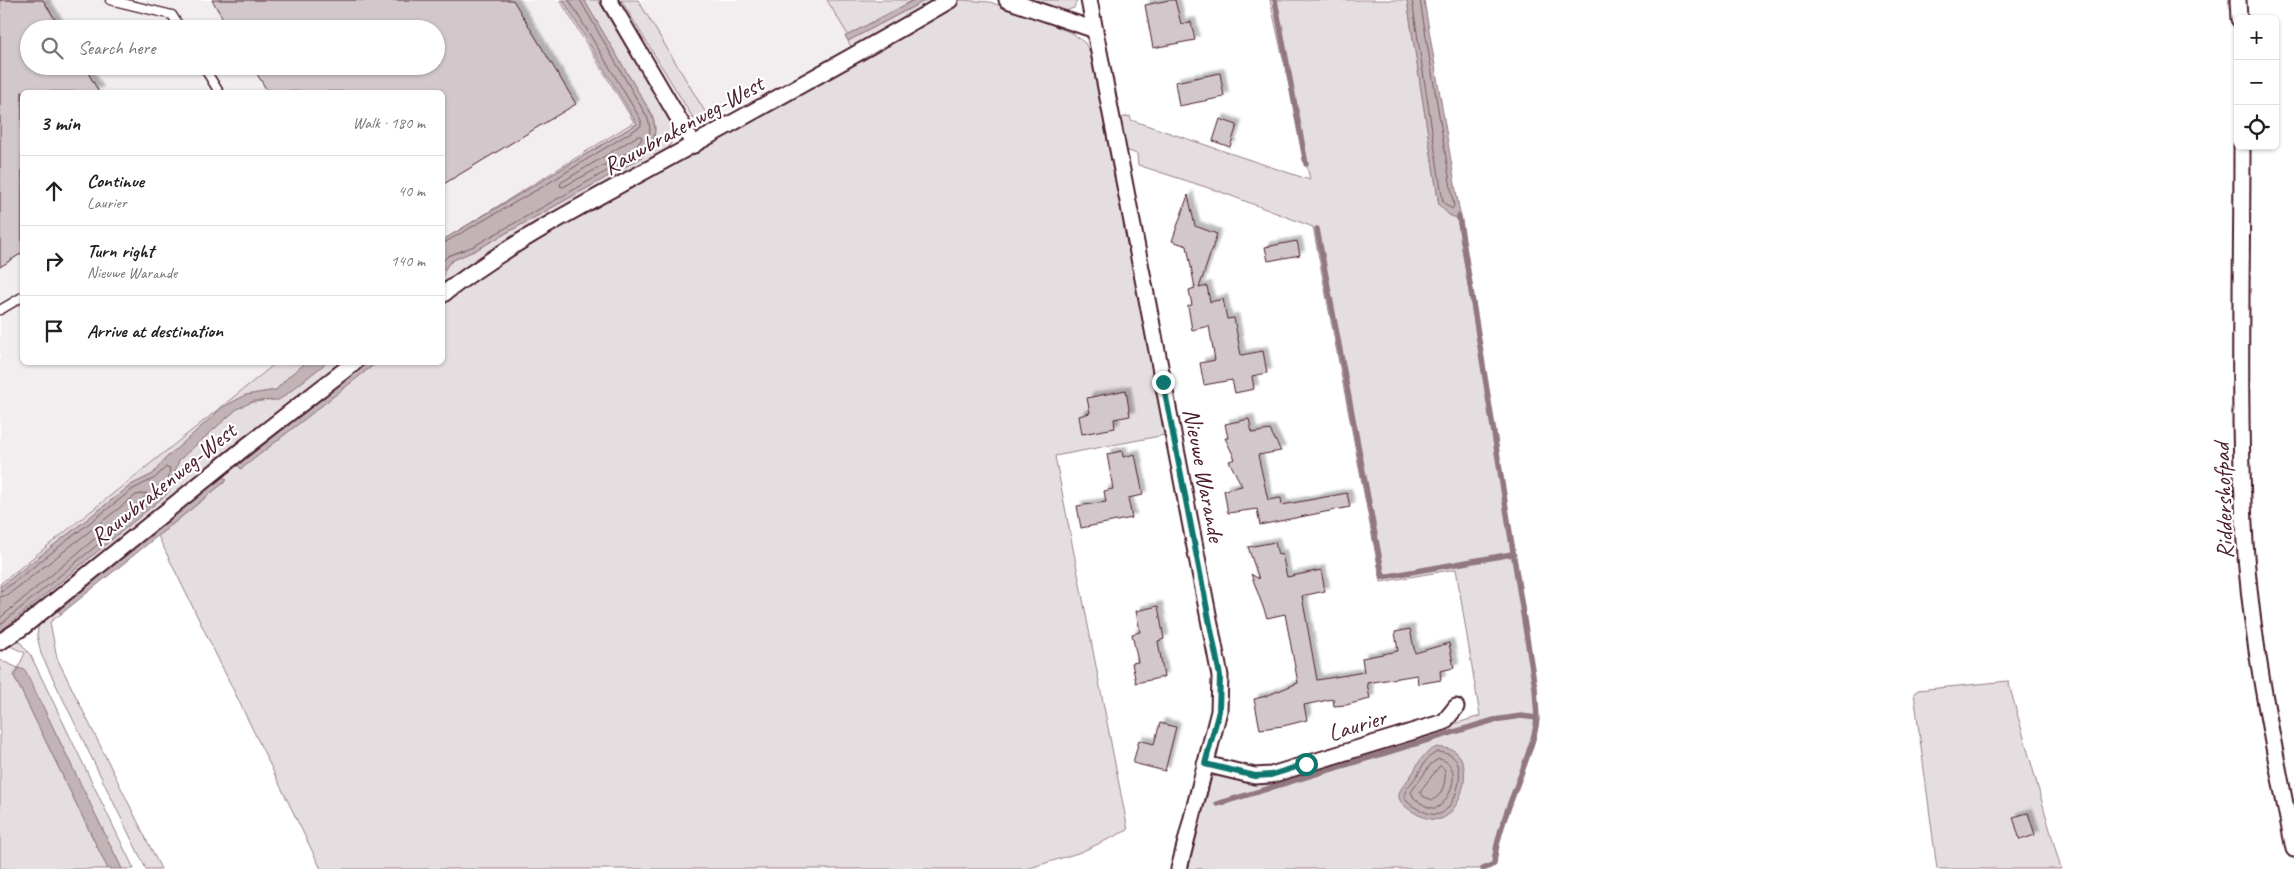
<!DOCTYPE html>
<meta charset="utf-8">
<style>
:root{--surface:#fff;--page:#f6f6f6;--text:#202124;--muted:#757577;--line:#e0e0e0}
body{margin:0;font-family:Caveat,sans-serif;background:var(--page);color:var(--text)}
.controls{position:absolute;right:15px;top:15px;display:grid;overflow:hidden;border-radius:8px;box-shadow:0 1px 4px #0004}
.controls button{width:45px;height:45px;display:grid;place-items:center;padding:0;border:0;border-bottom:1px solid var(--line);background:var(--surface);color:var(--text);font:25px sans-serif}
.stop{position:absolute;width:15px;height:15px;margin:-11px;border:4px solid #0f766e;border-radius:50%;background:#fff}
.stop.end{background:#0f766e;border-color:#fff;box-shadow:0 1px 5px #0008}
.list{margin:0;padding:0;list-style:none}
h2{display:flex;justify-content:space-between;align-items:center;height:65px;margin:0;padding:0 20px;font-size:21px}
h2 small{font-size:16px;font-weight:400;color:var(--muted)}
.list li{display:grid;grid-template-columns:32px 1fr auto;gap:15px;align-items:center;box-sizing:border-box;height:70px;padding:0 20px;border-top:1px solid var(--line)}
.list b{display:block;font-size:19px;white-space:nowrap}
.list p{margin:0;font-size:16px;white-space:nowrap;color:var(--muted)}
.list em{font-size:16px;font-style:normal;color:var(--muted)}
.icon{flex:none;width:28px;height:28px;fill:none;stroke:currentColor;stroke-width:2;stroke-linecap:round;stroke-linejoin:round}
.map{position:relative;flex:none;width:2294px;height:869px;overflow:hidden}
.search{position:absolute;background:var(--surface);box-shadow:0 1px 4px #0004;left:20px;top:20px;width:425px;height:55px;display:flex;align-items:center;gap:12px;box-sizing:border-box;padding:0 18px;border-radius:28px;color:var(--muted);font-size:19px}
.panel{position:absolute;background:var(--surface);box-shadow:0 1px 4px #0004;left:20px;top:90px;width:425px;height:275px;border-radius:8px}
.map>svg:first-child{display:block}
.built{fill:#f2eeef;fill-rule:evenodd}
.green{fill:#e5dee0;stroke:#987e86}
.water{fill:#c1b3b6;stroke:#91787e}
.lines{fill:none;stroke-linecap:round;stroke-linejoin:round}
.shore{stroke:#7a5a63;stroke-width:1}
.stream{stroke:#91787e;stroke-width:5.5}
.building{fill:#d2c7cb;stroke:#4a1f2b;filter:url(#shadow)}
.lane-casing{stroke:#4a1f2b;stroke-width:11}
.street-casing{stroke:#4a1f2b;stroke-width:19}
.lane{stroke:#fff;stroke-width:8}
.street{stroke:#fff;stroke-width:15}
.route{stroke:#0f766e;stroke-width:6}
.labels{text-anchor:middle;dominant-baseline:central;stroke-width:4.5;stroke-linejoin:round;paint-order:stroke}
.street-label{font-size:24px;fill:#4a1f2b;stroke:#fff}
</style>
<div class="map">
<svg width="2294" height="869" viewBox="0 0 2294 869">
<defs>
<filter id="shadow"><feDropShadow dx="4.5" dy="-4.5" stdDeviation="1" flood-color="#0004"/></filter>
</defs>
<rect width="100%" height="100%" fill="#fff"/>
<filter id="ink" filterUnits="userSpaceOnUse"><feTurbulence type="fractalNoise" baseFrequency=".02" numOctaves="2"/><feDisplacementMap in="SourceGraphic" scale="10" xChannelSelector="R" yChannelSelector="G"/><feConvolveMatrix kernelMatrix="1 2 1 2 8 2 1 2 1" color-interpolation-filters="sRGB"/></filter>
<g filter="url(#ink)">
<path class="built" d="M0 0H833L862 45 545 202 443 268 442 92H22V362L318 363 0 609ZM29 29H436V66H29Z"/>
<path class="green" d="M560 0H563L638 123 443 240 634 122Z
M584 0H598L670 120C675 132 674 143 665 152 590 194 512 233 443 285 442 259 456 260 476 250L641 158C653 145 659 133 652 115Z
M621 0H638L707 115 709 122H702L693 118Z
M827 0H914L848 35Z
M926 0H940L853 50 848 41Z
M960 0 990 2 1050 24 1074 34 1085 43 1090 53 1165 435 1055 456 1128 830 1081 852 1027 869H321L158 536 226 481 223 476 58 610 61 614 50 622 57 658 161 869H146L41 654 37 635 39 621 361 363H366L238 465 241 469 376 363 442 362 443 298 485 268Z
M1036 0H1077L1074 8 1065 11Z
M1270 0H1407L1439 205 1449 215 1457 218 1537 699 1538 724 1536 736 1496 849 1494 864 1483 869H1188L1212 777 1220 775 1267 781 1480 716 1456 569 1381 582 1313 227 1221 192 1138 165 1137 154 1126 150 1120 118 1130 116 1131 120 1310 180Z
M276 363H307L290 375 276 390 246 395 223 407 165 459 153 474 131 485 0 587V584Z
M326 363H343L0 637V632L168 493 179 460 237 409 248 403 282 398Z
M14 641 20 642 31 656 134 869H122L25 670 14 676 108 869H0V660L18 668 25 653 8 645Z
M2008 681 2061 869H1937L1914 693 1918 690Z"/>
<path class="water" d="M563 0H584L652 115C658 132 654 147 641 158L476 250 451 261 443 271V240L637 124Z
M914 0H926L848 41 845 36 848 35Z
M1407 0H1424L1460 214 1457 218 1449 215 1439 205Z
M307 362 326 363 279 400 254 401 237 409 179 460 168 493 0 632V587L131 485 153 474 165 459 223 407 246 395 276 390 290 375Z
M366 363H376L241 469 238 465Z
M223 476 227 480 61 614 58 610Z
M18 668 25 670 122 869H108L14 676Z
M1437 747C1443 748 1451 748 1456 752 1474 767 1461 812 1441 819 1433 821 1421 817 1415 813 1385 796 1404 788 1414 771 1420 759 1425 752 1437 747Z"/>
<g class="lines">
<path class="shore" d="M1412 0 1443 202 1452 209 1454 206 1420 0
M638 136H641L642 139 634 149 563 187 560 186 561 183Z
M442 244 542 187 641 126V120L569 0
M442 262 448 256 474 246 637 154C649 144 653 131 647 117L580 0
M0 591 5 589 133 489 155 478 166 467 170 468 168 482 164 490 0 625
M0 597 9 594 136 495 147 493 146 496 0 618
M1438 752C1443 753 1449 753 1453 757 1467 769 1456 807 1440 814 1434 816 1423 812 1418 809 1393 796 1409 788 1418 774 1424 764 1427 756 1438 752Z
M1439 759C1466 763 1449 806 1435 808 1428 809 1419 802 1414 798L1411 792 1431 764Z
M1440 766 1445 770C1446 781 1443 795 1433 800L1424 797 1420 792Z"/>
<path class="stream" d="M1275 0 1306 164
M1459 216 1535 688 1537 718
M1317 229 1383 577 1512 554
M1217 804 1494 720 1521 716 1537 718C1536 734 1530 748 1525 763 1514 795 1497 830 1494 864L1483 869"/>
</g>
<path class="building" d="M0 0H43L61 29H29V66H84L99 92H22V253L0 267Z
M212 0H513L576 104 442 185V92H268L252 66H436V29H229Z
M1169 0H1175L1181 24 1191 22 1195 40 1153 48 1145 5Z
M1220 73 1224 97 1179 106 1175 82Z
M1220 119 1237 125 1230 147 1213 141Z
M1188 195 1195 226 1217 234 1199 288 1207 286 1210 302 1223 299 1227 319 1234 318 1241 355 1263 351 1267 373 1252 376 1254 389 1235 393 1232 380 1204 385 1200 363 1215 360 1209 326 1192 330 1188 306 1192 305 1189 290 1195 288 1187 246 1172 241Z
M1297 241 1300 255 1268 261 1265 247Z
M1126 390 1130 416 1114 419 1115 428 1082 434 1079 416 1090 413 1087 398Z
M1249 419 1252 433 1270 430 1281 451 1258 455 1268 500 1281 498 1282 505 1347 493 1350 507 1260 525 1257 509 1228 513 1224 490 1242 486 1229 461 1235 459 1225 438H1228L1225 424Z
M1122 451 1123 457 1135 454 1143 495 1128 498 1132 518 1081 528 1077 506 1106 502 1104 491 1113 489 1107 454Z
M1275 542 1278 555 1282 554 1287 577 1321 570 1325 591 1302 596 1317 680 1364 672 1362 658 1398 651 1395 632 1410 629 1415 653 1449 643 1454 668 1440 671 1441 680 1418 684 1417 675 1367 683 1370 699 1346 705 1334 706 1333 699 1304 705 1307 720 1283 726 1260 729 1254 699 1266 696 1298 683 1285 614 1267 618 1251 574 1259 579 1248 547Z
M1158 606 1164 639 1158 641 1164 677 1136 683 1132 663 1138 662 1132 634 1140 632 1136 611Z
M1160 723 1176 727 1165 771 1133 763 1139 740 1154 744Z
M2028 813 2035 835 2020 840 2013 817Z"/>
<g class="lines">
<g class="lane-casing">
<path id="lane" d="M110 0 172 15 181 29
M203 66 219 92
M0 310 22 297"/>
</g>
<g class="street-casing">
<path id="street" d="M609 0 694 145
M1007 0 1095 30
M1089 0 1220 676 1219 711 1179 869
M2238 0 2239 19
M2242 146C2242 272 2238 399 2244 524 2249 634 2273 742 2294 849
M442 295C508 244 583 205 656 165 754 111 853 57 950 0
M0 642 23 627 248 445 355 362
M1205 764 1255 776 1271 775 1444 722 1456 707"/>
</g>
<use href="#lane" class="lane"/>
<use href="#street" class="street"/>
</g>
</g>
<g class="lines" filter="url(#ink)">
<path class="route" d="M1163 382 1220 676 1219 711 1205 764 1255 776 1271 775 1306 764"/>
</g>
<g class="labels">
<g class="street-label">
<text transform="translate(683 125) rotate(-29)">Rauwbrakenweg-West</text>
<text transform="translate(1204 475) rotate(79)">Nieuwe Warande</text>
<text transform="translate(163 484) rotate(-39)">Rauwbrakenweg-West</text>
<text transform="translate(2223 501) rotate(-92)">Riddershofpad</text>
<text transform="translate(1357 725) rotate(-17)">Laurier</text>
</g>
</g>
</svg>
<div class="controls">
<button>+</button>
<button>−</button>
<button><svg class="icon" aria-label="locate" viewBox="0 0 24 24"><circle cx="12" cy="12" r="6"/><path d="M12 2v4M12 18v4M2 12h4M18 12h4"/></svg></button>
</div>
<div class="stop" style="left:1306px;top:764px"></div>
<div class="stop end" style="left:1163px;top:382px"></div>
<div class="search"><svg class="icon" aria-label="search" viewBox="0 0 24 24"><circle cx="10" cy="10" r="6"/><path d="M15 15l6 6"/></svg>Search here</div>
<section class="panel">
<h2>3 min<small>Walk · 180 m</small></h2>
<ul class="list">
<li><svg class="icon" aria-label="ahead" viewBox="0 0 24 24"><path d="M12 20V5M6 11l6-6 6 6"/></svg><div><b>Continue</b><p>Laurier</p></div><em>40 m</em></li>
<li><svg class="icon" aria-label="right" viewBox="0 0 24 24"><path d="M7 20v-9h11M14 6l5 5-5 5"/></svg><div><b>Turn right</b><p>Nieuwe Warande</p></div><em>140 m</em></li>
<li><svg class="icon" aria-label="arrive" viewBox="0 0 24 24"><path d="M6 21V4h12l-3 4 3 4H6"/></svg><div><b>Arrive at destination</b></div></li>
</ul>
</section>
</div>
